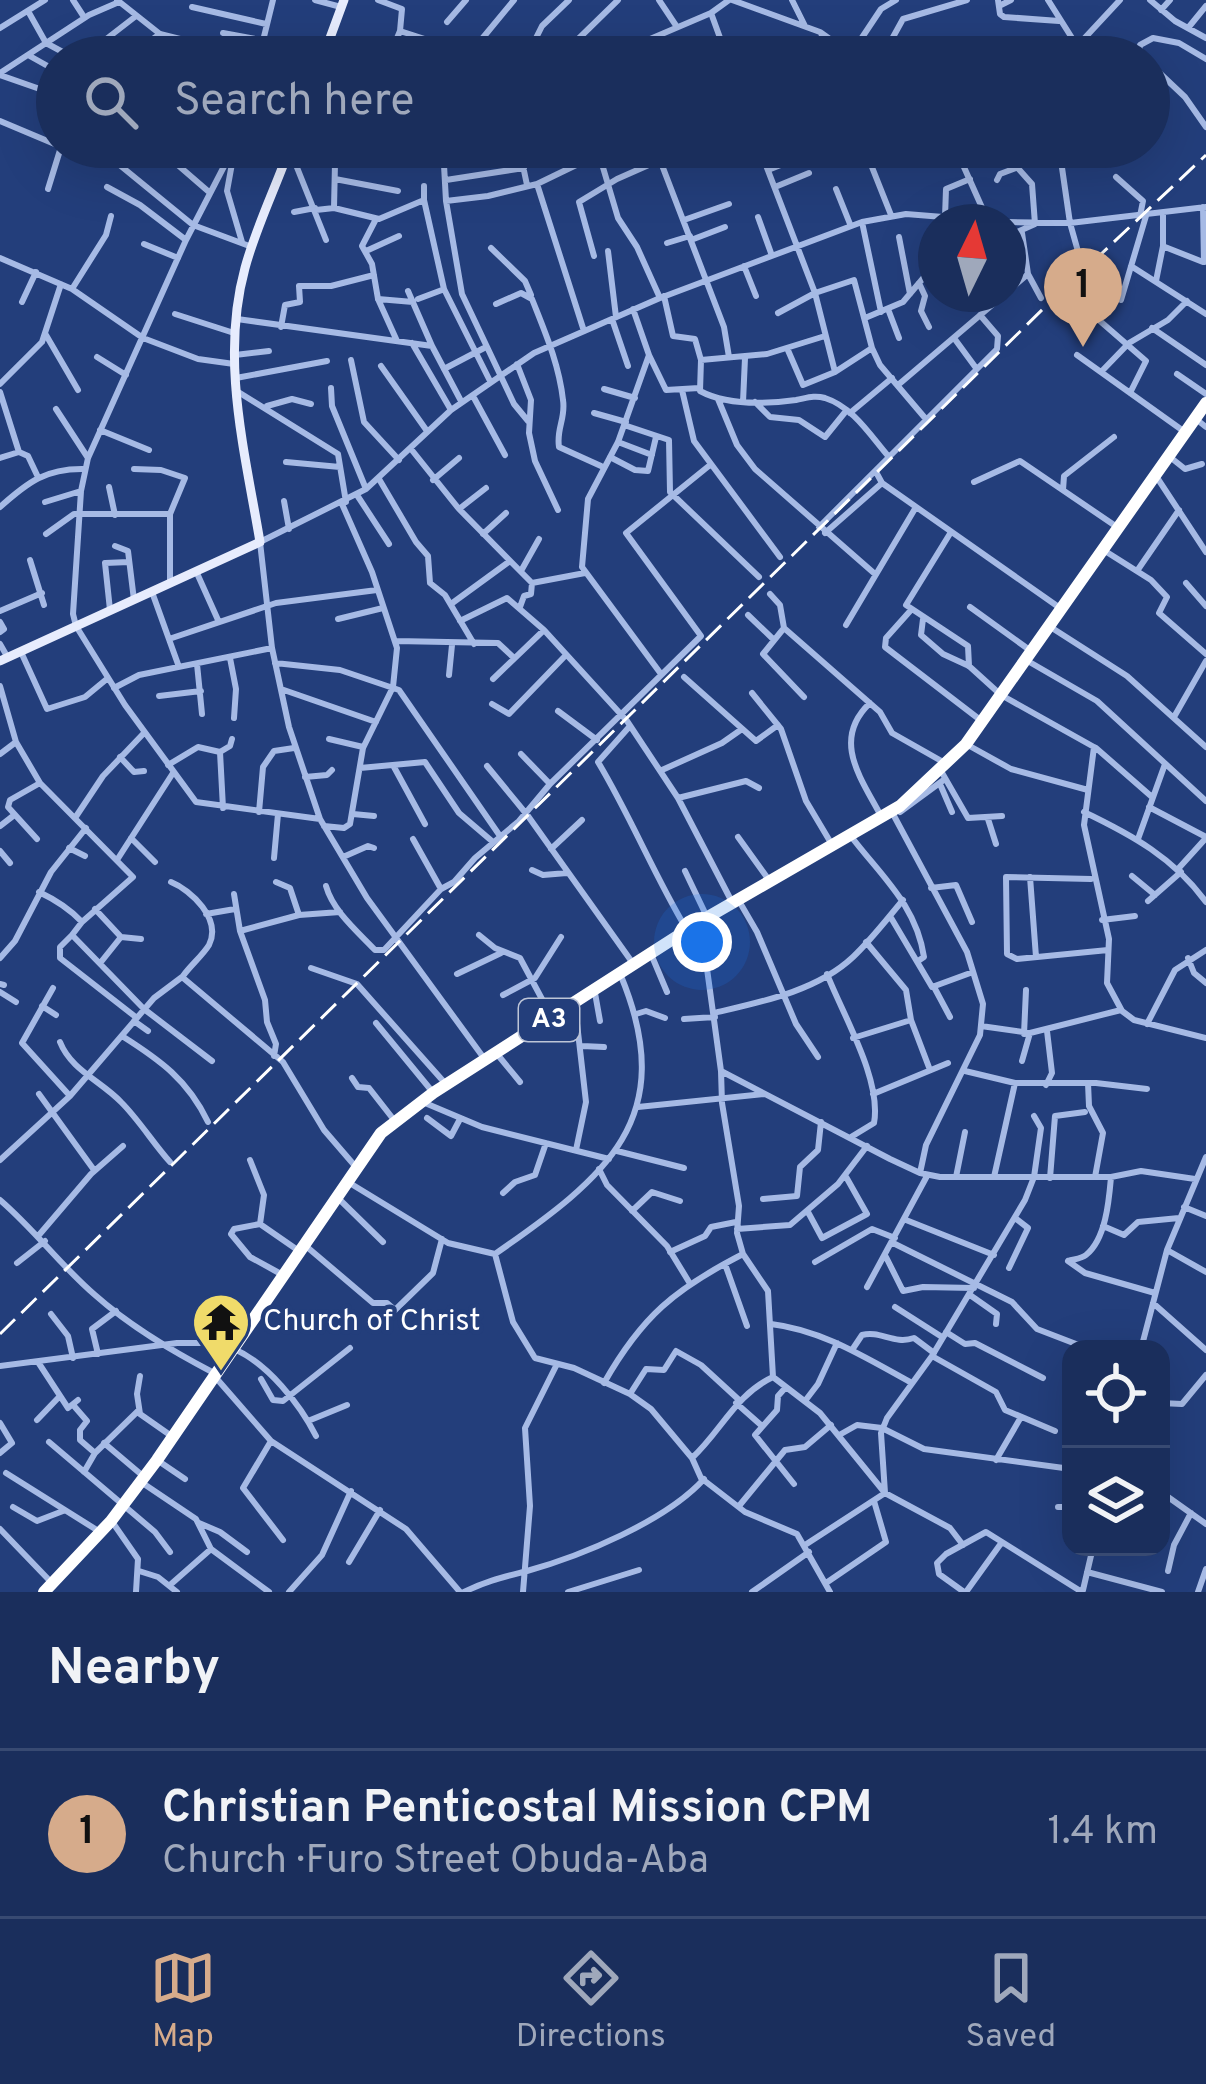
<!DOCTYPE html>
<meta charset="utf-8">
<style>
:root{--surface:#1a2e5c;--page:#273a65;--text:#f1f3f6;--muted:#9fa8bb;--line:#384a72;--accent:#d6ab8b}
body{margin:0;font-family:Overpass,sans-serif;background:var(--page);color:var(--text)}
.controls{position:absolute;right:36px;bottom:36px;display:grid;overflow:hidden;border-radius:24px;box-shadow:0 12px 48px #0002}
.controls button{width:108px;height:108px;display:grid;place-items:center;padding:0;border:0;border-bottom:3px solid var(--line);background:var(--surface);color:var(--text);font:60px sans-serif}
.compass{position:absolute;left:918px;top:204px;width:108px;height:108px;border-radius:50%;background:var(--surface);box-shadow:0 12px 48px #0002;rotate:5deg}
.you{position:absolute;left:702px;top:942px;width:42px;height:42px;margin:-30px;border:9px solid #fff;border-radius:50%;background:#1a73e8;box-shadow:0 0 0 18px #1a73e833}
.badge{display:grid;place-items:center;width:78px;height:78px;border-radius:50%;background:var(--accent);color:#111;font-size:39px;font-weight:700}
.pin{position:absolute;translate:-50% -99px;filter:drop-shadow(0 3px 6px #0008)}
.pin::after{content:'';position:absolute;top:63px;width:42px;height:36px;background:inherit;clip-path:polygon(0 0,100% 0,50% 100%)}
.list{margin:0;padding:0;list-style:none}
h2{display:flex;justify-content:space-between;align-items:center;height:156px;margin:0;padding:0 48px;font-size:51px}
h2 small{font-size:39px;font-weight:400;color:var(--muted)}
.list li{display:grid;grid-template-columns:78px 1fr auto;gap:36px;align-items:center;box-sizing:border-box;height:168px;padding:0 48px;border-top:3px solid var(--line)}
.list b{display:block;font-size:45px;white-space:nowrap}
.list p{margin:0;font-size:39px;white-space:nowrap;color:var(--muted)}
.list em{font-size:39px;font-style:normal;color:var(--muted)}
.icon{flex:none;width:66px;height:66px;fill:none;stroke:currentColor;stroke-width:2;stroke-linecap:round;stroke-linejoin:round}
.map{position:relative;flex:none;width:1206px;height:1592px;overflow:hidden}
.search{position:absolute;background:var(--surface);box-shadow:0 12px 48px #0002;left:36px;right:36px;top:36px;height:132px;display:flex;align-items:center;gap:30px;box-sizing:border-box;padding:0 42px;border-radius:66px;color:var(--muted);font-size:45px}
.sheet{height:324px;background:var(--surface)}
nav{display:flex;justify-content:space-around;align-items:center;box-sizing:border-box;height:168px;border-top:3px solid var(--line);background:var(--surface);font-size:33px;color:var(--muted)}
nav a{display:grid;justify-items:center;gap:6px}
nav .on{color:var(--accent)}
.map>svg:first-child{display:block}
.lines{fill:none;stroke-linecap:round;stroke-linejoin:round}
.minor{stroke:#a6bae5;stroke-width:6}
.major{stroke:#e7ecfd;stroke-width:9}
.highway{stroke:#fff;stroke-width:12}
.rail{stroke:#fff;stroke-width:3;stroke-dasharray:21 9;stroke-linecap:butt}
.labels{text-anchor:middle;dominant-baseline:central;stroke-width:9;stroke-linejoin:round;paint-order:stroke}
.shield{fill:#233e7b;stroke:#bdc5d7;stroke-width:3}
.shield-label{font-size:27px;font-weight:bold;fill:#fff}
.poi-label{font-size:30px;fill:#fff;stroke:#233e7b;text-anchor:start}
</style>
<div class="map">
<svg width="1206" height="1592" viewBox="0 0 1206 1592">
<rect width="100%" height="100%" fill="#233e7b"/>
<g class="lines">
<path class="minor" d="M73 0 84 17
M117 0 160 34 252 57
M315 0 341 7
M378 0 402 9 400 31 434 42 509 39 615 54 711 13
M659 0 677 27
M732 0 820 32 855 57
M792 0 805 26
M998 0 1000 14 1004 17 1059 21
M1048 0 1084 57
M1150 0 1175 21 1206 38
M999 6 1011 0
M192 7 266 24
M1161 10 1170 0
M28 11 46 43 72 57
M447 22 466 0
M0 28 45 0
M1188 28 1206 6
M223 33 261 40
M821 33 831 57
M471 40 473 57
M481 40 514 0
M534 42 542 26 569 0
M571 46 618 0
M134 52 160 34
M325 53 389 57
M851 54 881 9 896 0
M28 55 53 69
M390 55 400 31
M83 57 136 16
M259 57 273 0
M727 57 711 13 729 0
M882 57 903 19 967 0
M985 57 987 48 994 44 1038 57
M1067 57 1120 0
M1143 57 1139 53 1140 45 1153 38 1179 43 1206 59
M1149 63 1185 97 1206 127
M0 73 89 15 119 2
M0 75 57 95
M0 121 57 145
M63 147 111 158 193 225 252 247
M157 147 209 192
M234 147 186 240 88 458 81 491 73 614 76 626 125 705 196 802 320 819
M235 147 227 191 242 242
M401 147 405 160 437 147
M443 147 446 201 462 294 514 404 528 421
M519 147 527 185
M694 147 660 160 724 327 729 357
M759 147 815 293 835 372
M864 147 891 215
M955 147 988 221
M1059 147 1070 223 1081 262
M1015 149H1059
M290 150 326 240
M1060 156 1076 147
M908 159 917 164 958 154
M768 170 806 155
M1116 177 1143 201 1140 216
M335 179 398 191
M446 180 524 168
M997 180 1000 174 1016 168
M537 184 583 328
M107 187 140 205 186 240
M775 187 809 173
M48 189 61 147
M836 189 850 224
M424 200 444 289 490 381
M446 201 488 196 537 184 599 154 618 218 637 247 660 298
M1203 207 1204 262
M334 208 335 163
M316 210 334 208 379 219 424 200V186
M294 212 315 208
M758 217 771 253
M945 217 946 189 970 179
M376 219 362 246 372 264 378 299 397 341
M684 220 729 204
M862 222 881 312
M1008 222 1070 223 1206 207
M1022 233 1028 274 1041 298
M1008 236 1035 224 1032 184 1015 165 1016 147
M899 237 910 294
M691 240 725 227
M667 243 690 236
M144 244 178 258
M1165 247 1203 262
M491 248 525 281 531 295
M366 251 399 236
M608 251 616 317
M594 256 579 202 617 179 660 160 654 147
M0 258 72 289 143 338 198 359 234 364
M744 266 756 296
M1131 266 1206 314
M1156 281 1163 246V214
M919 283 925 296 921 311 929 327
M72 289 106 235 111 216
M408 291 432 346
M1008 291 1028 274
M1070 295 1146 361 1130 393
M664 296 673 336 695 339 701 360 700 391C728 406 766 404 796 400 807 398 814 395 825 398 853 407 870 435 889 457L819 527
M378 299 413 302
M418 299 442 290
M1121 300 1146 216
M22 302 36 272
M496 304 521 293 532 299C545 332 559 364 563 400 566 418 556 429 559 447L601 466
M633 309 649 355 618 442 588 499 582 567 661 674
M888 309 899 338
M778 313 815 293 854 280 872 348 835 372 803 385 787 348
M175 314 234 333
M865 318 903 302 936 263
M237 319 432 346 461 401
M612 319 628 366
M281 327 285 305 300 302 299 286H331L374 275
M1152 328 1206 365
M46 335 78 390
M954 338 976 368
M412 343 451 410
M872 348 880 365 925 418
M235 355 269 351
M649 355 666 390 699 388
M1077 355 1182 430
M97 357 126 375
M351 360 364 422 399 460
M701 360 767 354 825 336
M517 364 531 400 529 433 535 461 558 510
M381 366 427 431
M444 369 486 347
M1101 372 1129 343 1168 320 1187 301
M1177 374 1206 394
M236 378 327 361
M0 384 42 342 61 284
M898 385 1005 294
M331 388 332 406 366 489
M604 389 635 398
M235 390 338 454 346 502
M682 390 694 441 780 557
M0 392 19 452 28 456 37 475
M473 396 505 455
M718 399 737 445 755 469 875 574
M743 402 745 358
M755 402 770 417 799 420 825 437 846 411
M267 406 292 399 311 404
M56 409 88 458
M594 413 626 422
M850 413 892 378
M1196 419 1206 427
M624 425 669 440 670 492 759 577
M100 430 149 450
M618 442 652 455
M411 449 459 509 532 583
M610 457 635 470 648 471 656 437
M889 457 997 349 998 336 980 315
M1170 457 1185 469 1202 464
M0 458 19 452
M286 462 340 467
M134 469 161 470 185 478 170 514
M876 472 882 483 1060 608
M1156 476 1206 552
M379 479 416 542 428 556 430 583 445 595 474 644
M433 480 459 458
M974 482 1020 461 1117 527
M109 487 115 515
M1063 490 1064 476 1114 437
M357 495 389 544
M284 501 289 529
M45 502 81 491
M0 507C28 482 46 468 85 469
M459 509 486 488
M951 532 906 605 968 646 969 666
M825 533 882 483
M46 534 74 514H170V583
M483 534 506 513
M115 546 128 551 134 600
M1105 551 1151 580 1167 597 1159 613 1206 654
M30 560 44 605
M196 571 218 620
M521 571 539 539
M1137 571 1179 510
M1186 583 1206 606
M152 592 179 667
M770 594 780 605 784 628 880 712 892 733 945 763
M451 604 510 561
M520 607 524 596 531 594 532 583 585 573
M970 607 1031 651
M110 610 105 563 129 562
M911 610 886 638 885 647 979 719
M0 611 42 593
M748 615 773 639
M338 619 383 608
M923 619 921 635 943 654 969 666 1001 695 1094 747 1084 825 1109 939 1107 983 1122 1011 1134 1020 1206 1038
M460 621 507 598 544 630 627 721 678 798 732 902
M0 622 4 629 0 632
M846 625 916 507
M784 628 763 654 804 697
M1052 628 1127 676 1206 747
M169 639 276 603 377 590
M396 641 498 643 513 657
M0 644 8 658
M21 652 47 709 85 697 108 678
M230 658 236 689 234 718
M1026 660 1097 701 1206 801
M275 663 340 670 399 690 500 836
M197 664 202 714
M449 675 452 645
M684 677 756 741 778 725
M493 679 544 630
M0 686 16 742 40 783 133 877 82 922
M114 688 139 675 272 648
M281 689 376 722
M752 693 781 729 806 801 831 843
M159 696 201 691
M870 703C831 740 861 778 881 816
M492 704 509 714 566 655
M558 711 597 740
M1174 717 1206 661
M630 726 598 762C631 817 654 875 687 930
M329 739 363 747
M966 744 1011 769 1088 790
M1096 748 1152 797
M220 752 223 808
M220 752 230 746 232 739
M0 754 16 742
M521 754 550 784
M120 757 134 772 144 771
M168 765 198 747 220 752
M487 766 528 816 632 962
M394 767 425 824
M360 768 425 762 459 813 493 842
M662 770 722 743 742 729
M941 771 968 818 1002 816
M305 777 327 775 332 770
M940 784 952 812
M678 798 746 781 759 788
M1149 807 1206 837
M259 812 263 767 274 751 294 748
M900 812 945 779
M1084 812C1132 835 1174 858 1206 902
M353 814 374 816
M893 814 967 952 983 1004 980 1035 926 1145 920 1173
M75 818 103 776 144 733
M988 819 996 844
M0 826 13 816
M324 826 344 828 350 824 363 748 393 687 397 648 372 572 342 504
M850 835C880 875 916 904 924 957L918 961
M738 837 769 880
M131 838 155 862
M37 839 8 807 10 800 40 783
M413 839 441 889
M1138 839 1165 764
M69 848 85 856
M551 849 582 820
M0 851 10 863
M343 857 368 846 374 848
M274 858 278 814
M117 860 173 773
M1178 869 1206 838
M532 870 543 875 567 873
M685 871 707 917
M1132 876 1155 895
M1030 877 1036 957
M1091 879 1006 877 1007 954 1017 959 1108 950
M171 882C191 890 222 919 209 945 203 955 190 966 183 976
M276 882 290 888 299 915
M326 886C333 911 357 931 375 950H384L441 889 454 882 475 858 519 821 550 784 701 636 626 533 710 465
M931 888 956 885 972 922
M39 892C56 900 69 908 82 922L72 935 144 1009 212 1061
M234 894 240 931 265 1000 267 1022 276 1044 274 1056
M739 901 757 932 796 1024 818 1057
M1148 901 1181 872
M95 909 121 937 141 939
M206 914 235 909
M890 916 932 987 973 972
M1102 920 1135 916
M701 925 721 1071 890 1159 920 1173 940 1177H1111L1141 1171 1195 1179
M240 931 299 915 340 912
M72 935 60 947V958L137 1018
M479 935 495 948 520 958 550 1014
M866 942 906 990 911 1020 930 1070
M651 954 667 992
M0 958 15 941 51 872 86 828
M1188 958 1194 973 1206 983
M101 962 121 937
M311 968 357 984 444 1082
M457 974 501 953
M827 974C843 1015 882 1080 874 1123L851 1137
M0 984 4 985
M934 987 950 1017
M53 988 22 1043 70 1096
M0 992 16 1002
M595 993 600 1021
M503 995 535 978 561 937
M42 1006 56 1015
M575 1006 586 1102 576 1150
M714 1013C761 1002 817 991 853 957 871 940 887 919 903 900
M636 1014 646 1011 665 1018
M684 1019 715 1017
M134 1021 148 1031
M376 1023 431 1090
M1147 1024 1175 970 1206 950
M981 1026 1030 1033 1121 1010
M1024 1034 1026 990
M122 1036C160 1060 188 1080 208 1122
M853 1038 911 1020
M60 1042C71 1070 101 1081 121 1102 139 1120 153 1143 170 1162
M582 1046 604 1047
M497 1054 520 1082
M486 1061 367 898 320 819 289 727 272 648 260 542 366 489 451 410 534 353 660 298 862 222 906 214 1005 222
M1022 1061 1030 1033
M721 1071 722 1103 739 1206 737 1233 743 1254 768 1291 773 1377 820 1413 885 1493 950 1528 963 1545
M965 1071 1015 1083H1096L1147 1089
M352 1078 358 1087 369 1088 394 1120
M1088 1083 1089 1106 1103 1133 1095 1177
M1046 1085 1052 1073 1047 1031
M39 1094 94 1170
M873 1094 948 1063
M425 1103 482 1127 609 1159
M638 1107 765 1094
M427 1118 451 1136 460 1119
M617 1151 684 1168
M0 1160 70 1096 154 998 182 977 283 1062 324 1130 355 1166
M250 1160 264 1195 260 1224
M599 1169 607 1185 667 1246 689 1282
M956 1177 965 1132
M994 1177 1015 1083
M1050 1178 1055 1116 1085 1112
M348 1182 448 1243 495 1254 513 1322 535 1358 574 1368 630 1394 651 1409 692 1458 701 1478 745 1512 797 1534 830 1592
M503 1193 515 1182 535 1175 546 1143
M338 1198 383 1242
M763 1199 797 1196 800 1167 818 1150 821 1122
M0 1200C35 1230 61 1266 95 1295 131 1327 172 1351 214 1373
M1184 1207 1206 1216
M632 1211 652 1192 680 1201
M808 1212 822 1238 867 1214 845 1175
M906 1220 994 1255
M260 1224 234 1229 231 1234 250 1257 281 1274
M260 1224 299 1251
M1103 1226 1124 1235 1138 1222 1179 1218
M737 1229 790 1225 838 1184 867 1146
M39 1235 91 1174 123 1146
M893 1243 1012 1302 1037 1329 1089 1349
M307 1247 373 1303H387L395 1310 433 1273 442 1239
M1167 1250 1206 1272
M670 1252 705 1236 711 1227 736 1222
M495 1254C606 1177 680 1119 621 976
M886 1257 903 1291 923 1287 974 1288
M1068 1261C1074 1259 1081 1259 1086 1255 1106 1239 1109 1200 1111 1177
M1068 1261 1085 1273 1155 1293
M815 1262 872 1229 895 1238
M17 1263 45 1241
M725 1264 747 1326
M1009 1268 1028 1228 1015 1218
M867 1287 927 1176
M970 1295 997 1314 996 1324
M1153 1303 1206 1350
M895 1307 942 1337
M51 1314 68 1336 73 1358
M771 1324C822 1330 866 1358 910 1382
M946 1332 965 1344 975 1343 1043 1378
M234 1349C267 1363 300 1404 316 1436
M1141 1349 1167 1250 1206 1157
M852 1350 862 1335C880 1330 894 1345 914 1338L934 1353
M98 1354 92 1329 116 1311
M932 1356 996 1392 1005 1410 1055 1431
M38 1362 68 1408 78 1400
M0 1366 177 1343H234
M140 1376 137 1394 140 1414 170 1435
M217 1379 271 1441 406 1529 460 1592
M261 1379 273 1400 283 1401 350 1348
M604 1383C642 1316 675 1289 743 1254
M786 1387 778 1396 777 1410 755 1435 794 1484
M630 1394 646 1369 664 1370 676 1351 701 1365 738 1399
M805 1401 818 1384 837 1343
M736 1403 762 1426
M1161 1403 1182 1404 1206 1375
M74 1406 87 1421 80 1430V1440L95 1453
M37 1420 59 1397
M308 1421 347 1405
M0 1423 12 1443 0 1453
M841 1434 857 1425 882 1428 924 1449 1071 1469
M271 1441 243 1488 283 1540
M49 1442 155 1532 170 1552
M104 1443 143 1476
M692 1458C722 1430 735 1395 773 1377
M157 1460 185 1479
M996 1460 1021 1417
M84 1472 95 1453 139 1410
M6 1473 100 1532
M141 1482 196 1519 211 1549 269 1592
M1161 1492 1206 1524
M739 1506 785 1450 805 1447 831 1425
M13 1507 37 1521 63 1511
M1058 1507H1071
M113 1523 138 1559 136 1592
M199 1523 220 1532 247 1552
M0 1529 50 1581
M805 1545 885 1493 881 1433 887 1418 932 1356 1025 1200 1034 1177 1041 1128 1034 1116
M1137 1551 1138 1547
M349 1562 380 1510
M139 1571 158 1577 177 1592
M1168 1571 1174 1545 1191 1513
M1087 1572 1162 1592
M826 1583 886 1542 874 1501
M170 1585 211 1549
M1083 1590 1093 1547
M289 1592 322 1555 351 1491
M464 1592C486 1581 504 1577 527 1571 581 1556 666 1521 704 1479
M523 1592 530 1506 525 1428 557 1364
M568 1592 639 1570
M752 1592 809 1552
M964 1592 939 1574 937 1563 946 1554 986 1532 1082 1592
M966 1592 1002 1542
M1198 1592 1206 1569"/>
<path class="major" d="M323 57 344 0
M0 661 260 542C245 452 220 359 245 268 256 227 276 187 290 147"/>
<path class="highway" d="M44 1592 111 1521 157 1460 381 1133 433 1093 701 921 900 806 966 744 1206 403"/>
<path class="rail" d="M0 1334 1046 306 1206 155"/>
</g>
<defs>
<g id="temple-pin" transform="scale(3)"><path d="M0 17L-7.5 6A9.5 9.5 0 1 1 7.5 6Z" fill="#f0db6a" stroke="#233e7b"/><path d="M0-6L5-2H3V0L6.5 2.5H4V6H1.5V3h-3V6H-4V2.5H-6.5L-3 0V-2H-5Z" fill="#111"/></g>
</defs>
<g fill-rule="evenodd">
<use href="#temple-pin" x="221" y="1322"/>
</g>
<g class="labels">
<rect class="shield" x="519" y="999" width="60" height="42" rx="9"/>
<g class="shield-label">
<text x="549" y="1020">A3</text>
</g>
<g class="poi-label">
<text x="263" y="1322">Church of Christ</text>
</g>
</g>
</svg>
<div class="controls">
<button><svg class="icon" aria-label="locate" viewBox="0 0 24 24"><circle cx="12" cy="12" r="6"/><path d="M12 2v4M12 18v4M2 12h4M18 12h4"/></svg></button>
<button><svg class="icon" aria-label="layers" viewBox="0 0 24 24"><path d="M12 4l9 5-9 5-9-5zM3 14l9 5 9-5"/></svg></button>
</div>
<svg class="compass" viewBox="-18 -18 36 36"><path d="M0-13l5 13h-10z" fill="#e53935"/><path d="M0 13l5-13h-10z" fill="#9fa8bb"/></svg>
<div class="you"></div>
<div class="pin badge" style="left:1083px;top:347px">1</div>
<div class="search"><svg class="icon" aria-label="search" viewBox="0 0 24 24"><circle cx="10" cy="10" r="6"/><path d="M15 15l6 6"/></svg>Search here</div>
</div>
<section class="sheet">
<h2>Nearby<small></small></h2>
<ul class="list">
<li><span class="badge">1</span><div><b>Christian Penticostal Mission CPM</b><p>Church · Furo Street Obuda-Aba</p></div><em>1.4 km</em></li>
</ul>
</section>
<nav>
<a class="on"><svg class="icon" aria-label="map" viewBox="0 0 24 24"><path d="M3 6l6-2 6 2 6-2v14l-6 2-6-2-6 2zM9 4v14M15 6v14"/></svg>Map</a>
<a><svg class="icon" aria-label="directions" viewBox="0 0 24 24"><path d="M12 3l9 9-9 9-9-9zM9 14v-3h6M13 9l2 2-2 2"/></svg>Directions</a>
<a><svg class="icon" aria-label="saved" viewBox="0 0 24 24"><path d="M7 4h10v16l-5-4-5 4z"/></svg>Saved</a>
</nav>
